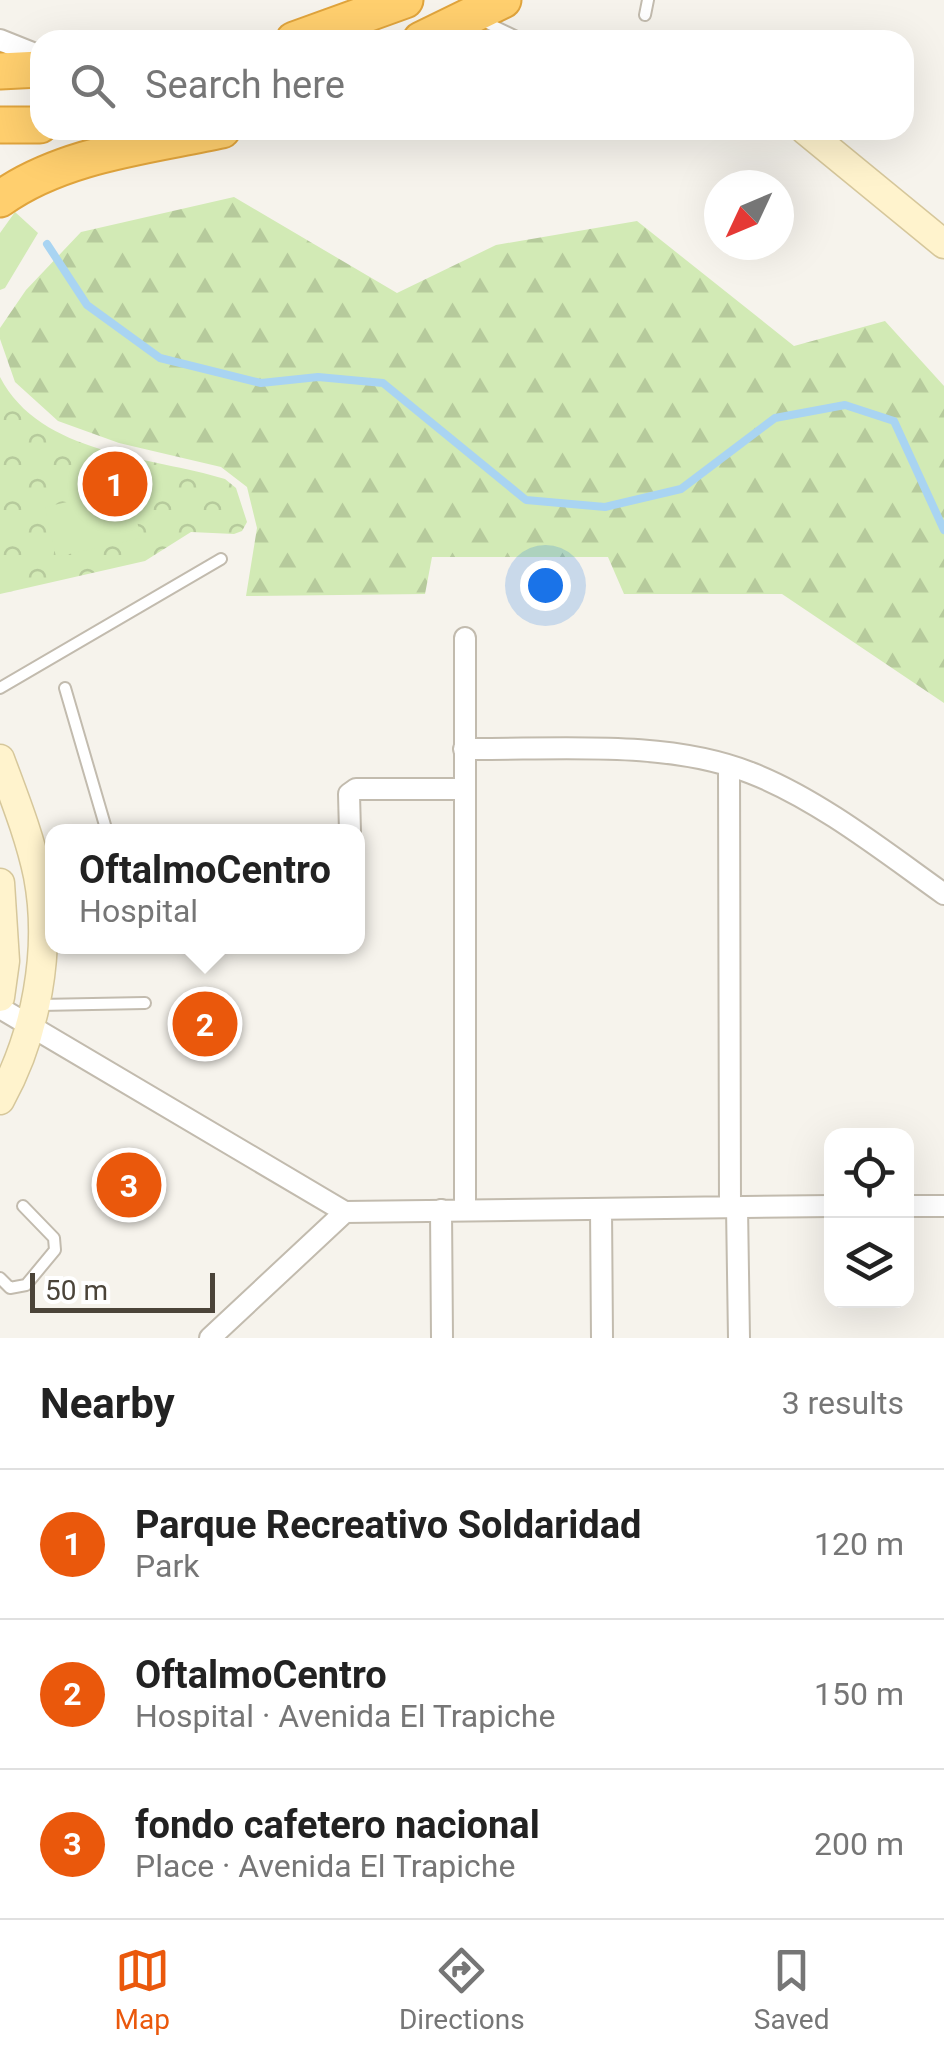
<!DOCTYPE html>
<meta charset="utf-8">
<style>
:root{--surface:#fff;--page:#f6f6f6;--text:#222;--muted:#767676;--line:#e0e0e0;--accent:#ea580c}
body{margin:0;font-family:Roboto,sans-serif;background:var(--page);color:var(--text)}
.controls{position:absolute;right:30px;bottom:30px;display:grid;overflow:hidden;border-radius:20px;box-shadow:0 10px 40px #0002}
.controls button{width:90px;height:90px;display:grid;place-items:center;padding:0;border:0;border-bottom:2px solid var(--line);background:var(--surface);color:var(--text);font:50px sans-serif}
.compass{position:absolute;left:704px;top:170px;width:90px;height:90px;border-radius:50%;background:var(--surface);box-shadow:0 10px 40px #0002;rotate:226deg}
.scale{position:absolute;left:30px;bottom:25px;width:185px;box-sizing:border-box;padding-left:10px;border:5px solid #4b4439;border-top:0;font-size:28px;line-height:35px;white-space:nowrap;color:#4b4439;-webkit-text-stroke:8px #fff;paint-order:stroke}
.you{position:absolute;left:545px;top:585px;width:35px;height:35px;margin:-25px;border:8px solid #fff;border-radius:50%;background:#1a73e8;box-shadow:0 0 0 15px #1a73e833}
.badge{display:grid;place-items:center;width:65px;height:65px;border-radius:50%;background:var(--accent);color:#fff;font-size:32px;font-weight:700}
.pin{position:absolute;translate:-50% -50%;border:5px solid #fff;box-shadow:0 2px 10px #0006}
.popup{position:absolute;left:45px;top:824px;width:320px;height:130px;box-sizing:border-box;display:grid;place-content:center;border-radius:20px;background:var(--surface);filter:drop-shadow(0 2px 8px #0005);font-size:32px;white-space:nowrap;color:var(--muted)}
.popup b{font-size:38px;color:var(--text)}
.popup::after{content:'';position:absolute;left:50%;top:100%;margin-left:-20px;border:20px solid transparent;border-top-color:var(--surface)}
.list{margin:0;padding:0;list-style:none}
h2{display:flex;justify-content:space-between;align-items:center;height:130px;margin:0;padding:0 40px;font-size:42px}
h2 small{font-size:32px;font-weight:400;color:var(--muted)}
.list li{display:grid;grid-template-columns:65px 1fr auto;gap:30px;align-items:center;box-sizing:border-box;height:150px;padding:0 40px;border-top:2px solid var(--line)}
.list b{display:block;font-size:38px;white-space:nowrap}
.list p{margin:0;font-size:32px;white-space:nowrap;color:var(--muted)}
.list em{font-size:32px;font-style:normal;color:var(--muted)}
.icon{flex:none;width:55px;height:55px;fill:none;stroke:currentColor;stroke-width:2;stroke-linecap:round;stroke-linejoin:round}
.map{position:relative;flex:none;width:944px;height:1338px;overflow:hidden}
.search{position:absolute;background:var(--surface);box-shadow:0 10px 40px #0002;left:30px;right:30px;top:30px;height:110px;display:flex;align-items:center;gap:25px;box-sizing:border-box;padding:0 35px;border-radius:30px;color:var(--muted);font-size:38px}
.sheet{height:580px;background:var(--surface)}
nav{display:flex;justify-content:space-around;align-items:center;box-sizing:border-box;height:140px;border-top:2px solid var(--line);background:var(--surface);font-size:28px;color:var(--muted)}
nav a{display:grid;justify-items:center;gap:5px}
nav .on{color:var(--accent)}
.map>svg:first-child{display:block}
.forest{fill:url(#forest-firs)}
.park{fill:url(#park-crowns)}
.pitch{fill:#d2eab5}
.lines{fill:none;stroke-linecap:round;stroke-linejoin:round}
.stream{stroke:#a9d4f2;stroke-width:8}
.lane-casing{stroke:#c2bbae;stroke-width:14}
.street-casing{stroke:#c2bbae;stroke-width:24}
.secondary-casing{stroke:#d6c79b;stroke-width:31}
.highway-casing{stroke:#e0a43c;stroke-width:39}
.lane{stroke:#fff;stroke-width:10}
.street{stroke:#fff;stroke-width:20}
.secondary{stroke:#fff3cd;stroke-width:28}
.highway{stroke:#ffcf6e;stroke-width:35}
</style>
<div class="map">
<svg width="944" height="1338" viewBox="0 0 944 1338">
<defs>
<pattern id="forest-firs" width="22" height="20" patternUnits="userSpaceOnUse" patternTransform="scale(2.5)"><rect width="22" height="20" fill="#d2eab5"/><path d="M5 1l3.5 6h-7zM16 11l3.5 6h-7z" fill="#b6ca9c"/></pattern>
<pattern id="park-crowns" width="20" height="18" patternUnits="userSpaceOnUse" patternTransform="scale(2.5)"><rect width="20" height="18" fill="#d2eab5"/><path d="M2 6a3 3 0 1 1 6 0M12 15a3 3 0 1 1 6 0" fill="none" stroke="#b6ca9c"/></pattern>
</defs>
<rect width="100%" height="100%" fill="#f6f3ec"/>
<path class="forest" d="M234 197 397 293 496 245 637 221 794 346 885 321 944 386V703L782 594H624L608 557H432L425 594 246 596 257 528 247 487 221 467 119 443 58 421 15 382 0 339V328L26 290 81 232Z"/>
<path class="park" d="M0 377C41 456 151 456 225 479L236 488 247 522 242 531 234 534 191 532 145 561 0 594Z"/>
<path class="pitch" d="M15 212 38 233 5 288 0 290V233Z
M129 488 141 538 56 557 45 507Z"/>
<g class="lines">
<path class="stream" d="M47 244 87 305 160 358 261 383 318 377 383 383 526 500 605 507 681 489 775 418 845 405 894 421 944 530"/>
<g class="lane-casing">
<path id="lane" d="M645 15 648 0
M479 19 523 40
M0 688 221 559
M65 688 107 832
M179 832V831
M40 1005 145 1003
M0 1278 10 1288 26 1285 55 1250 54 1238 23 1206"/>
</g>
<g class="street-casing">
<path id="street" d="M0 40 40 56
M465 638V1209
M464 749C555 750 666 739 751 773 818 799 885 852 944 894
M729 766 730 1207
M350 832 349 794 356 789H463
M0 1008 345 1212 832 1206
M906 1206H944
M737 1207 739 1338
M601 1209 602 1338
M441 1210 442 1338
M210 1338 345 1212"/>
</g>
<g class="secondary-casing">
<path id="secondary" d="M805 130 944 244
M0 759C14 797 30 837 38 876 52 950 36 1035 0 1100
M0 883 5 961 0 997"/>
</g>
<g class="highway-casing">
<path id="highway" d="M294 40 405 0
M421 40 503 0
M0 71 40 69
M0 125H40
M0 199C63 154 148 146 222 130"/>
</g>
<use href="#lane" class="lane"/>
<use href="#street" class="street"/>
<use href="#secondary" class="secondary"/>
<use href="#highway" class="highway"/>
</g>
</svg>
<div class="controls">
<button><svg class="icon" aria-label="locate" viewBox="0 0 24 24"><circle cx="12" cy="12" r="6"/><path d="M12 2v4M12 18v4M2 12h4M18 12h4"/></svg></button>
<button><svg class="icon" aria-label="layers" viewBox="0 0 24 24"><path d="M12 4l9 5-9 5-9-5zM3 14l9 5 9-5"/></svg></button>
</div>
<svg class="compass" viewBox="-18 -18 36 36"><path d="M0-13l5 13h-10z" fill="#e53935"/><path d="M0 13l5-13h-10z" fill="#767676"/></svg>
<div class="scale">50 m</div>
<div class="you"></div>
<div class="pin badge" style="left:115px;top:484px">1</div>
<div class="pin badge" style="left:205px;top:1024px">2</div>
<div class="popup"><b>OftalmoCentro</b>Hospital</div>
<div class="pin badge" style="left:129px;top:1185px">3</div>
<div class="search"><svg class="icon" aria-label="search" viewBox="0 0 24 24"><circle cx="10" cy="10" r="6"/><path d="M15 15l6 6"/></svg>Search here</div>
</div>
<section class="sheet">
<h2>Nearby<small>3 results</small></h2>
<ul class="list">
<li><span class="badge">1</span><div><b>Parque Recreativo Soldaridad</b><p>Park</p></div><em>120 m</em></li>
<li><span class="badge">2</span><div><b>OftalmoCentro</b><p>Hospital · Avenida El Trapiche</p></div><em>150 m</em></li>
<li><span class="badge">3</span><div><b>fondo cafetero nacional</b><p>Place · Avenida El Trapiche</p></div><em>200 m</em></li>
</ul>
</section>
<nav>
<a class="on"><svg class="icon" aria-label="map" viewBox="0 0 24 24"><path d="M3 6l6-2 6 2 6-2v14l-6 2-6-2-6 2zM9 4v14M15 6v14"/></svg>Map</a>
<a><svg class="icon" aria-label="directions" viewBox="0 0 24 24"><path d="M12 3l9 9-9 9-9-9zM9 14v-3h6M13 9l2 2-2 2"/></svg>Directions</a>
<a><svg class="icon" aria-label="saved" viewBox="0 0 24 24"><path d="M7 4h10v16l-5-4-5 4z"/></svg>Saved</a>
</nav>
